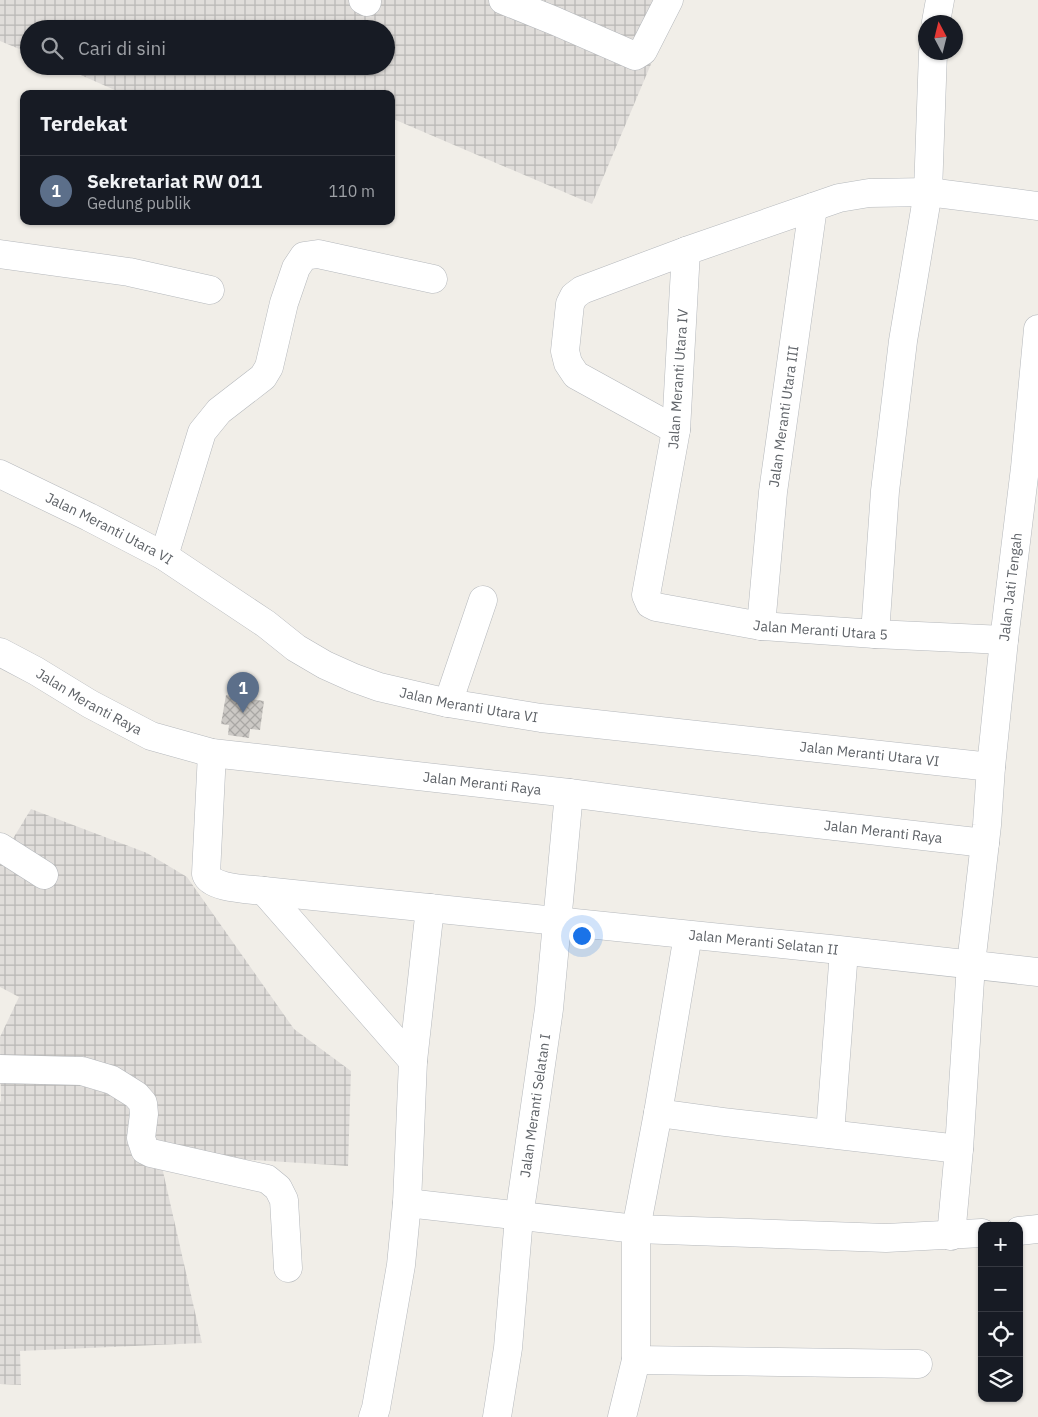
<!DOCTYPE html>
<html lang="id">
<meta charset="utf-8">
<style>
:root{--surface:#171b24;--page:#242831;--text:#f1f3f6;--muted:#9ea1a6;--line:#363941;--accent:#b45309}
body{margin:0;font-family:"IBM Plex Sans",sans-serif;background:var(--page);color:var(--text)}
.controls{position:absolute;right:15px;bottom:15px;display:grid;overflow:hidden;border-radius:10px;box-shadow:0 1px 4px #0004}
.controls button{width:45px;height:45px;display:grid;place-items:center;padding:0;border:0;border-bottom:1px solid var(--line);background:var(--surface);color:var(--text);font:25px sans-serif}
.compass{position:absolute;left:918px;top:15px;width:45px;height:45px;border-radius:50%;background:var(--surface);box-shadow:0 1px 4px #0004;rotate:353deg}
.you{position:absolute;left:581px;top:935px;width:18px;height:18px;margin:-12px;border:4px solid #fff;border-radius:50%;background:#1a73e8;box-shadow:0 0 0 8px #1a73e833}
.badge{display:grid;place-items:center;width:32px;height:32px;border-radius:50%;background:var(--accent);color:#fff;font-size:16px;font-weight:700}
.pin{position:absolute;translate:-50% -41px;filter:drop-shadow(0 1px 2px #0008)}
.pin::after{content:'';position:absolute;top:26px;width:18px;height:15px;background:inherit;clip-path:polygon(0 0,100% 0,50% 100%)}
.list{margin:0;padding:0;list-style:none}
h2{display:flex;justify-content:space-between;align-items:center;height:65px;margin:0;padding:0 20px;font-size:21px}
h2 small{font-size:16px;font-weight:400;color:var(--muted)}
.list li{display:grid;grid-template-columns:32px 1fr auto;gap:15px;align-items:center;box-sizing:border-box;height:70px;padding:0 20px;border-top:1px solid var(--line)}
.list b{display:block;font-size:19px;white-space:nowrap}
.list p{margin:0;font-size:16px;white-space:nowrap;color:var(--muted)}
.list em{font-size:16px;font-style:normal;color:var(--muted)}
.icon{flex:none;width:28px;height:28px;fill:none;stroke:currentColor;stroke-width:2;stroke-linecap:round;stroke-linejoin:round}
.map{position:relative;flex:none;width:1038px;height:1417px;overflow:hidden}
.search{position:absolute;background:var(--surface);box-shadow:0 1px 4px #0004;left:20px;top:20px;width:375px;height:55px;display:flex;align-items:center;gap:12px;box-sizing:border-box;padding:0 18px;border-radius:28px;color:var(--muted);font-size:19px}
.panel{position:absolute;background:var(--surface);box-shadow:0 1px 4px #0004;left:20px;top:90px;width:375px;height:135px;border-radius:10px}
.map>svg:first-child{display:block}
.industrial{fill:url(#industrial-grid)}
.building{fill:url(#building-cross-hatch)}
.lines{fill:none;stroke-linecap:round;stroke-linejoin:round}
.minor-casing{stroke:#b5b8bc;stroke-width:29}
.minor{stroke:#fff;stroke-width:28}
.labels{text-anchor:middle;dominant-baseline:central;stroke-width:4;stroke-linejoin:round;paint-order:stroke}
.street-label{font-size:14px;fill:#5f6368;stroke:#fff}
</style>
<div class="map">
<svg width="1038" height="1417" viewBox="0 0 1038 1417">
<defs>
<pattern id="industrial-grid" width="8" height="8" patternUnits="userSpaceOnUse" patternTransform="scale(1.25)"><rect width="8" height="8" fill="#e0ddda"/><path d="M0 4h8M4 0v8" fill="none" stroke="#b9b7b5"/></pattern>
<pattern id="building-cross-hatch" width="8" height="8" patternUnits="userSpaceOnUse" patternTransform="scale(1.25)"><rect width="8" height="8" fill="#ccc9c5"/><path d="M0 0l8 8M0 8l8-8" fill="none" stroke="#a9a7a4"/></pattern>
</defs>
<rect width="100%" height="100%" fill="#f1eee8"/>
<path class="industrial" d="M0 0H678L592 204 391 118V94H124L60 66H386V29H29V53L0 41Z
M31 809 147 853 187 877 294 1029 351 1071 348 1166 159 1154 202 1343 20 1351 21 1385 0 1384V1102L1 1101 0 1037 19 997 0 987V860Z"/>
<path class="building" d="M226 695 264 701 260 730 250 729 249 738 228 735 229 725 221 724Z"/>
<g class="lines">
<g class="minor-casing">
<g id="minor">
<path d="M363 0 367 2"/>
<path d="M503 0 555 21 635 56 643 51 669 0"/>
<path d="M936 22 940 0"/>
<path id="s1" d="M686 251 676 430 646 595 650 604 656 607 761 626 875 634 1004 640"/>
<path d="M0 254 129 272 210 290"/>
<path d="M676 430 576 375 568 363 565 351 570 304 574 296 582 290 686 251 839 198 869 193 928 192 1038 206"/>
<path id="s2" d="M0 474 89 517 164 556 266 624 296 648 325 665 354 678 379 687 448 703 541 718 991 767"/>
<path d="M164 556 202 432 219 411 263 377 269 367 284 303 296 268 304 256 318 254 433 279"/>
<path id="s3" d="M761 626 773 492 813 207"/>
<path d="M875 634 885 491 903 341 928 192 933 52"/>
<path id="s4" d="M0 652 36 671 90 704 151 736 212 753 569 793 762 818 985 843"/>
<path d="M448 703 483 600"/>
<path id="s5" d="M212 753 206 874C211 889 250 889 264 891L830 949 1038 972"/>
<path d="M0 847 44 875"/>
<path d="M264 891 413 1061"/>
<path d="M0 1069 82 1071 112 1080 136 1095 143 1103 144 1114 141 1138 145 1150 151 1153 267 1179 278 1188 284 1200 288 1268"/>
<path d="M658 1113 724 1122 959 1149"/>
<path d="M830 1134 844 951"/>
<path d="M407 1203 636 1229 886 1238 982 1233"/>
<path d="M1019 1231 1038 1229"/>
<path id="s6" d="M951 1236 959 1149 971 964 987 825 991 767 1004 640 1025 468 1038 329"/>
<path d="M636 1360 918 1364"/>
<path d="M373 1417 376 1408 401 1265 407 1203 413 1061 430 908"/>
<path id="s7" d="M497 1417 508 1348 519 1217 549 1009 569 793"/>
<path d="M622 1417 636 1360V1229L658 1113 688 935"/>
</g>
</g>
<use href="#minor" class="minor"/>
</g>
<g class="labels">
<g class="street-label">
<text transform="translate(678 379) rotate(-86)">Jalan Meranti Utara IV</text>
<text stroke="none"><textPath href="#s3" startOffset="211">Jalan Meranti Utara III</textPath></text>
<text stroke="none"><textPath href="#s2" startOffset="122">Jalan Meranti Utara VI</textPath></text>
<text stroke="none"><textPath href="#s6" startOffset="652">Jalan Jati Tengah</textPath></text>
<text stroke="none"><textPath href="#s1" startOffset="530">Jalan Meranti Utara 5</textPath></text>
<text stroke="none"><textPath href="#s4" startOffset="102">Jalan Meranti Raya</textPath></text>
<text stroke="none"><textPath href="#s2" startOffset="528">Jalan Meranti Utara VI</textPath></text>
<text stroke="none"><textPath href="#s2" startOffset="932">Jalan Meranti Utara VI</textPath></text>
<text stroke="none"><textPath href="#s4" startOffset="508">Jalan Meranti Raya</textPath></text>
<text stroke="none"><textPath href="#s4" startOffset="912">Jalan Meranti Raya</textPath></text>
<text stroke="none"><textPath href="#s5" startOffset="686">Jalan Meranti Selatan II</textPath></text>
<text stroke="none"><textPath href="#s7" startOffset="314">Jalan Meranti Selatan I</textPath></text>
</g>
</g>
</svg>
<div class="controls">
<button>+</button>
<button>−</button>
<button><svg class="icon" aria-label="locate" viewBox="0 0 24 24"><circle cx="12" cy="12" r="6"/><path d="M12 2v4M12 18v4M2 12h4M18 12h4"/></svg></button>
<button><svg class="icon" aria-label="layers" viewBox="0 0 24 24"><path d="M12 4l9 5-9 5-9-5zM3 14l9 5 9-5"/></svg></button>
</div>
<svg class="compass" viewBox="-18 -18 36 36"><path d="M0-13l5 13h-10z" fill="#e53935"/><path d="M0 13l5-13h-10z" fill="#9ea1a6"/></svg>
<div class="you"></div>
<div class="pin badge" style="left:243px;top:713px;background:#5c6f8a">1</div>
<div class="search"><svg class="icon" aria-label="search" viewBox="0 0 24 24"><circle cx="10" cy="10" r="6"/><path d="M15 15l6 6"/></svg>Cari di sini</div>
<section class="panel">
<h2>Terdekat<small></small></h2>
<ul class="list">
<li><span class="badge" style="background:#5c6f8a">1</span><div><b>Sekretariat RW 011</b><p>Gedung publik</p></div><em>110 m</em></li>
</ul>
</section>
</div>
